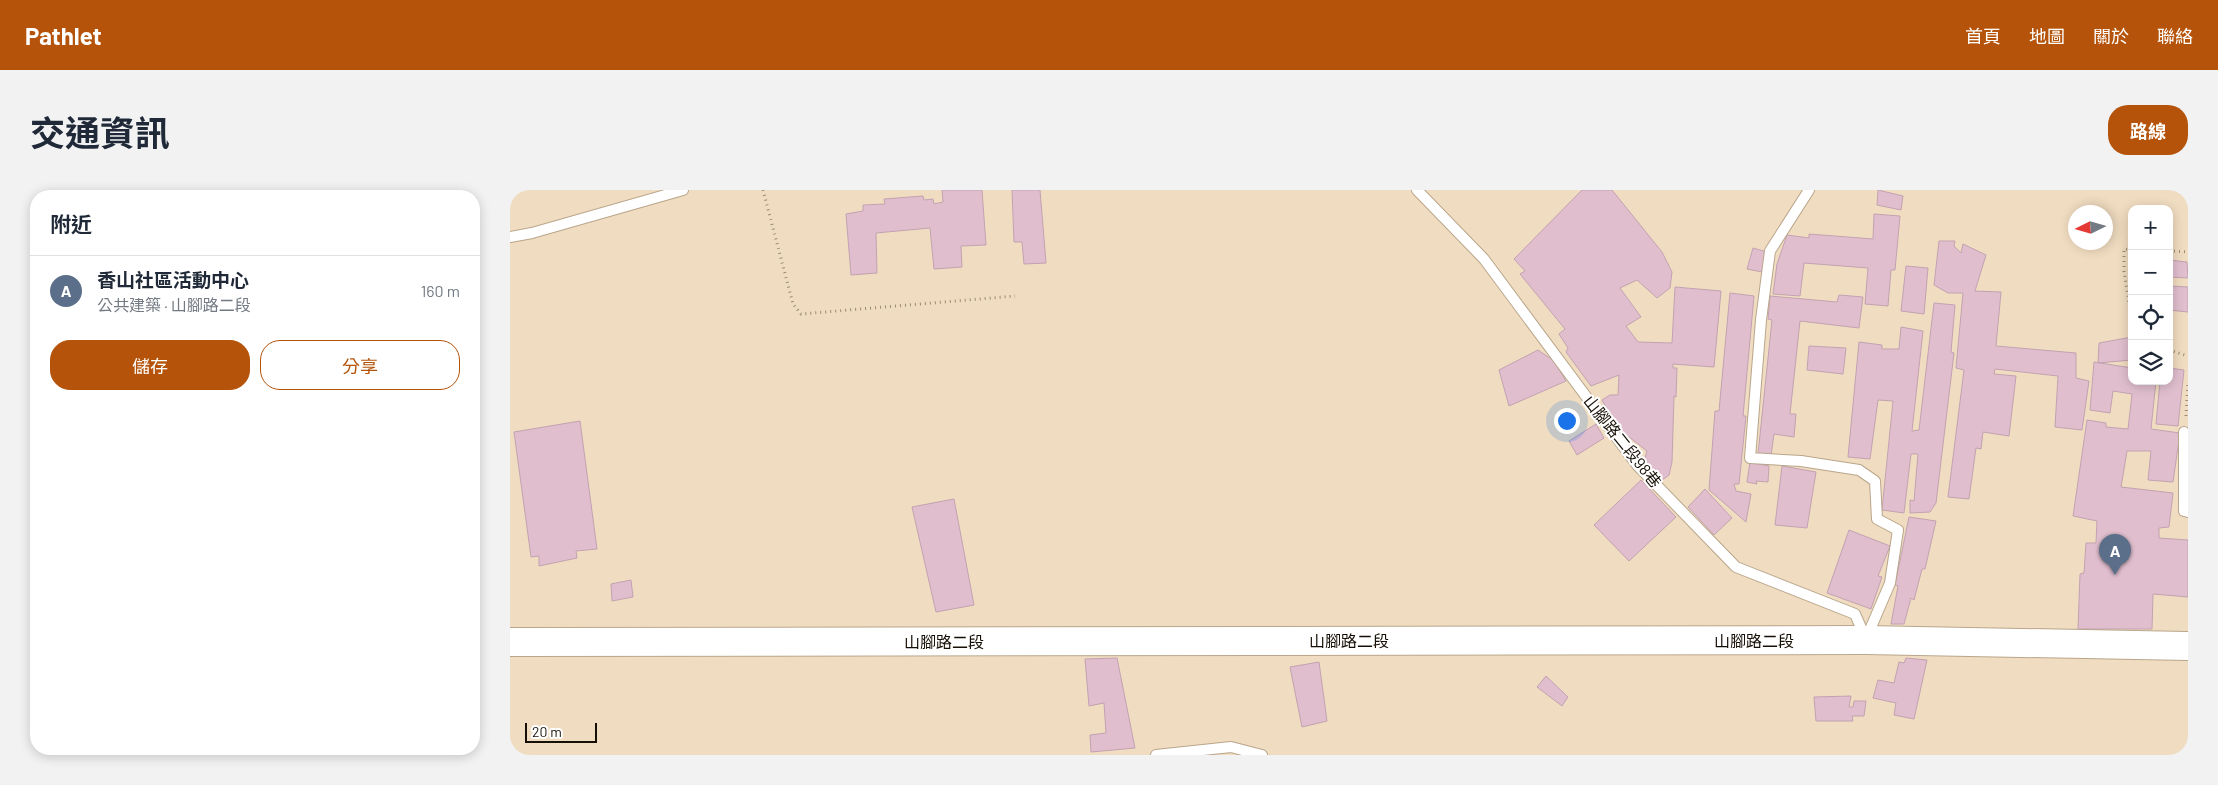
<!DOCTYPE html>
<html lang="zh-TW">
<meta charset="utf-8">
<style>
:root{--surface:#fff;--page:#f2f2f3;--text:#1f2937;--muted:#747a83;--line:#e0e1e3;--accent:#b45309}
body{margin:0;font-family:Barlow,"Noto Sans TC",sans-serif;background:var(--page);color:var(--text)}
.controls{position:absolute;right:15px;top:15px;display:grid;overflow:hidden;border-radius:10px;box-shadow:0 2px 12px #0003}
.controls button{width:45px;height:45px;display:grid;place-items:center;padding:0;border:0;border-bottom:1px solid var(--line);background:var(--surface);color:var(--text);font:25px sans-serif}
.compass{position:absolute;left:1558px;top:15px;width:45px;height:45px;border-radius:50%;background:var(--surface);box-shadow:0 2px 12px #0003;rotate:265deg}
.scale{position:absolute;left:15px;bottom:12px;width:72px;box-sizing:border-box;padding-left:5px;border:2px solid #160f06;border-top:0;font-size:14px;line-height:18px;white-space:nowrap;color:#160f06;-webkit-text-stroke:4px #fff;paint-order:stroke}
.you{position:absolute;left:1056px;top:230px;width:18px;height:18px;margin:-12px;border:4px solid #fff;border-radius:50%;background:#1a73e8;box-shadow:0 0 0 8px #1a73e833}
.badge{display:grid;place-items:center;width:32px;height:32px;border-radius:50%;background:var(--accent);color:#fff;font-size:16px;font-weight:700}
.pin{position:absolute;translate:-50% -41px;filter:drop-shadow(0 1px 2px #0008)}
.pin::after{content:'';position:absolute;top:26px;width:18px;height:15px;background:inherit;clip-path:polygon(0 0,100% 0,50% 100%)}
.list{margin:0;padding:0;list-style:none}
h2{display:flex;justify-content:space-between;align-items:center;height:65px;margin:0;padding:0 20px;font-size:21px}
h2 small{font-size:16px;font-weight:400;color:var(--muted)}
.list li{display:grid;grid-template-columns:32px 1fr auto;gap:15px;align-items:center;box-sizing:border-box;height:70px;padding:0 20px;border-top:1px solid var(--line)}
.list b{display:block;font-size:19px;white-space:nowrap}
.list p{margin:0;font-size:16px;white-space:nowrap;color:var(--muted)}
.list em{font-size:16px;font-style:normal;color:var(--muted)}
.actions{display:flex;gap:10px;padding:15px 20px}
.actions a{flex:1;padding:11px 0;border:1px solid var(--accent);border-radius:20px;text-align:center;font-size:18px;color:var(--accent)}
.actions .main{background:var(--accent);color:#fff}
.icon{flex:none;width:28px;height:28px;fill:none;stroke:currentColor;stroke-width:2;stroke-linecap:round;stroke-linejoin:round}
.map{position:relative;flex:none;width:1678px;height:565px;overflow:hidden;border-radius:20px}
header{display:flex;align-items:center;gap:30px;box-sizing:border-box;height:70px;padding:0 25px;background:var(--accent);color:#fff}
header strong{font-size:24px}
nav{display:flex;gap:28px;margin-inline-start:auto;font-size:18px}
.intro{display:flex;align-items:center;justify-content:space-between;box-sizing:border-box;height:120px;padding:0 30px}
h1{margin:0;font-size:35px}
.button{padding:12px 22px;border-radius:20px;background:var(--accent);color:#fff;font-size:18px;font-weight:700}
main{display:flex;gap:30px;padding:0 30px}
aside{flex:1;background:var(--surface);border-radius:20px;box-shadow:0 2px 12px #0003}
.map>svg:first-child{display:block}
.building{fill:#e0bece;stroke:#c2a2b1}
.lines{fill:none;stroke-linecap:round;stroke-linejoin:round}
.lane-casing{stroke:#b9a68b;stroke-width:12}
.secondary-casing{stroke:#b9a68b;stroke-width:30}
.path{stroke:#9b8c77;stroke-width:3;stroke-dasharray:1 4;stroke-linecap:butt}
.lane{stroke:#fff;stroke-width:10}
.secondary{stroke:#fff;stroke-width:28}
.labels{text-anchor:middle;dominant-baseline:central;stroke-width:4;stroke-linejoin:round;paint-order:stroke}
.street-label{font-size:16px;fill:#160f06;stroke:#fff}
</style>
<header>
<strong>Pathlet</strong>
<nav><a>首頁</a><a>地圖</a><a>關於</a><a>聯絡</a></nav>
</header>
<div class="intro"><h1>交通資訊</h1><a class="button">路線</a></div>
<main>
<aside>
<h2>附近<small></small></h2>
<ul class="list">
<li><span class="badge" style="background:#5c6f8a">A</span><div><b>香山社區活動中心</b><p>公共建築 · 山腳路二段</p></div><em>160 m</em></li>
</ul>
<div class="actions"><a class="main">儲存</a><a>分享</a></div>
</aside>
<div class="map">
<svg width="1678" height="565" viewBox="0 0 1678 565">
<rect width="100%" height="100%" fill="#f0dcc0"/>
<path class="building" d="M432 0H472L476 55 451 56 452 77 424 79 420 38 366 43 367 83 341 85 336 24 353 21V15L375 14 374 9 413 6 414 10 423 9 424 14 433 12Z
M502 0H530L536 73 514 74 512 52H504Z
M1072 0H1102L1152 62 1162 82 1160 98 1147 108 1127 90 1110 98 1131 127 1116 136 1128 152 1162 153 1165 97 1211 101 1204 177 1163 174V178H1167L1166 207 1164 206 1162 272 1159 285 1151 291 1134 271 1137 261 1119 247 1114 249 1092 210 1100 205H1108L1109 185 1081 196 1056 162 1058 158 1049 144 1055 139 1010 84 1015 81 1004 69Z
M1368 0 1393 6 1391 20 1367 15Z
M1364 24 1390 26 1385 80H1381L1378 116 1355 114 1358 78 1294 73 1290 106 1263 104 1267 74 1277 45 1299 48V44L1363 49Z
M1429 51H1445L1444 56 1451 63 1453 54 1476 65 1465 101 1491 102 1486 156 1566 163V188L1579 191 1572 240 1545 237 1548 186 1485 179 1484 184 1506 186 1499 246 1473 242 1471 259 1466 258 1459 309 1438 307 1454 180 1446 178 1453 103H1438L1424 95Z
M1243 58 1257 62 1252 82 1237 79Z
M1659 70 1677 72 1678 88 1659 87Z
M1396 76 1418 78 1414 124 1391 121Z
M1659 96 1678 97V122L1659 120Z
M1220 103 1244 106 1233 226H1236L1229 294H1224L1226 301 1241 304 1236 332 1199 300 1205 221H1209Z
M1329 105 1353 107 1349 138 1290 131 1280 224H1286L1284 247 1264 244 1261 265 1248 264 1262 130 1258 129 1260 106 1327 112Z
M1424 113 1445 115 1441 162 1444 163 1426 313 1420 322 1400 323V310L1404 311 1408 264H1401L1394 323 1372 320 1383 211 1368 210 1360 269 1338 267 1349 152 1372 155V159H1389L1391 137 1413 141 1402 241 1409 240Z
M1622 147V170L1588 173 1589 153Z
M1299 156 1336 158 1333 184 1297 180Z
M1028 160 1044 171 1056 191 999 216 989 180Z
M1584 172 1622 178V191H1646L1641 239 1670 243 1663 292 1638 290 1641 261H1617L1611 297 1663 303 1659 337 1649 338V348L1678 350V407L1643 404 1642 439H1568L1570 384 1574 383 1576 353H1586L1587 331 1563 326 1577 230 1596 233V237L1618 239 1622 204 1603 201 1600 223 1580 220Z
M1659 178 1674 180 1668 236 1646 234 1650 191H1659Z
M70 231 87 359 66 361 67 368 29 376V366L21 367 4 242Z
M1086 234 1094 248 1067 265 1059 251Z
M1240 272 1259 276 1258 292 1246 291 1247 294 1237 292Z
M1272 276 1306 282 1297 338 1265 335Z
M1131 290 1166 327 1119 371 1084 335Z
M1195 299 1222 328 1204 345 1178 317Z
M444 309 464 415 426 422 402 317Z
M1399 327 1426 331 1415 379H1412L1404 410 1401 408 1394 434H1381L1388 396 1385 395Z
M1339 340 1380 356 1368 386 1372 387 1361 419 1317 403Z
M121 390 123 407 102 411 101 394Z
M607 468 625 558 581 562 580 545 596 543 594 513 579 516 575 469Z
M1396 468 1417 470 1404 529 1384 525 1386 513 1363 508 1368 490 1384 493 1389 472 1394 473Z
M809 472 817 531 792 537 780 477Z
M1036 486 1058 507 1052 516 1027 497Z
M1341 506 1339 517H1343L1344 511H1356L1354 526H1342L1343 531H1306L1304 507Z"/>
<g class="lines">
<g class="lane-casing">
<path id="lane" d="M907 0 974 69 1127 275 1226 377 1345 424 1356 449
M1299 0 1260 61 1251 130 1240 268 1291 271 1349 280 1365 291 1367 329 1388 340 1380 393 1356 449
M0 47 22 43 173 0
M1674 242V321L1678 322
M646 565 721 557 752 565"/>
</g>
<g class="secondary-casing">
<path id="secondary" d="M0 452 1356 450 1678 456"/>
</g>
<path class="path" d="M253 0 283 114 291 124 505 106
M1622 60 1614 59V81L1622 134
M1659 61 1678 62
M1659 160 1678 166
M1676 226 1678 192"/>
<use href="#lane" class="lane"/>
<use href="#secondary" class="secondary"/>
</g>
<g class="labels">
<g class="street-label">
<text transform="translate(1113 251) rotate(51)">山腳路二段98巷</text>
<text x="839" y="450">山腳路二段</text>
<text x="1244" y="450">山腳路二段</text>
<text x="434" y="451">山腳路二段</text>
</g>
</g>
</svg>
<div class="controls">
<button>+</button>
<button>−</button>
<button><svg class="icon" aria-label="locate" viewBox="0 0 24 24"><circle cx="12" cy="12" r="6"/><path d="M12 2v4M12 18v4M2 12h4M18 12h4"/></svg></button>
<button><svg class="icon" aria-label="layers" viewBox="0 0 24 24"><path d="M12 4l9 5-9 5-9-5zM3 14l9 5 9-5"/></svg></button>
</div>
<svg class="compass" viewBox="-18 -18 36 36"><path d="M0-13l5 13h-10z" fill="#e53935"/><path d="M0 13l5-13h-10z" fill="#747a83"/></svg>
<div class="scale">20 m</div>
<div class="you"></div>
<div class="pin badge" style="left:1605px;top:385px;background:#5c6f8a">A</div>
</div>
</main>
